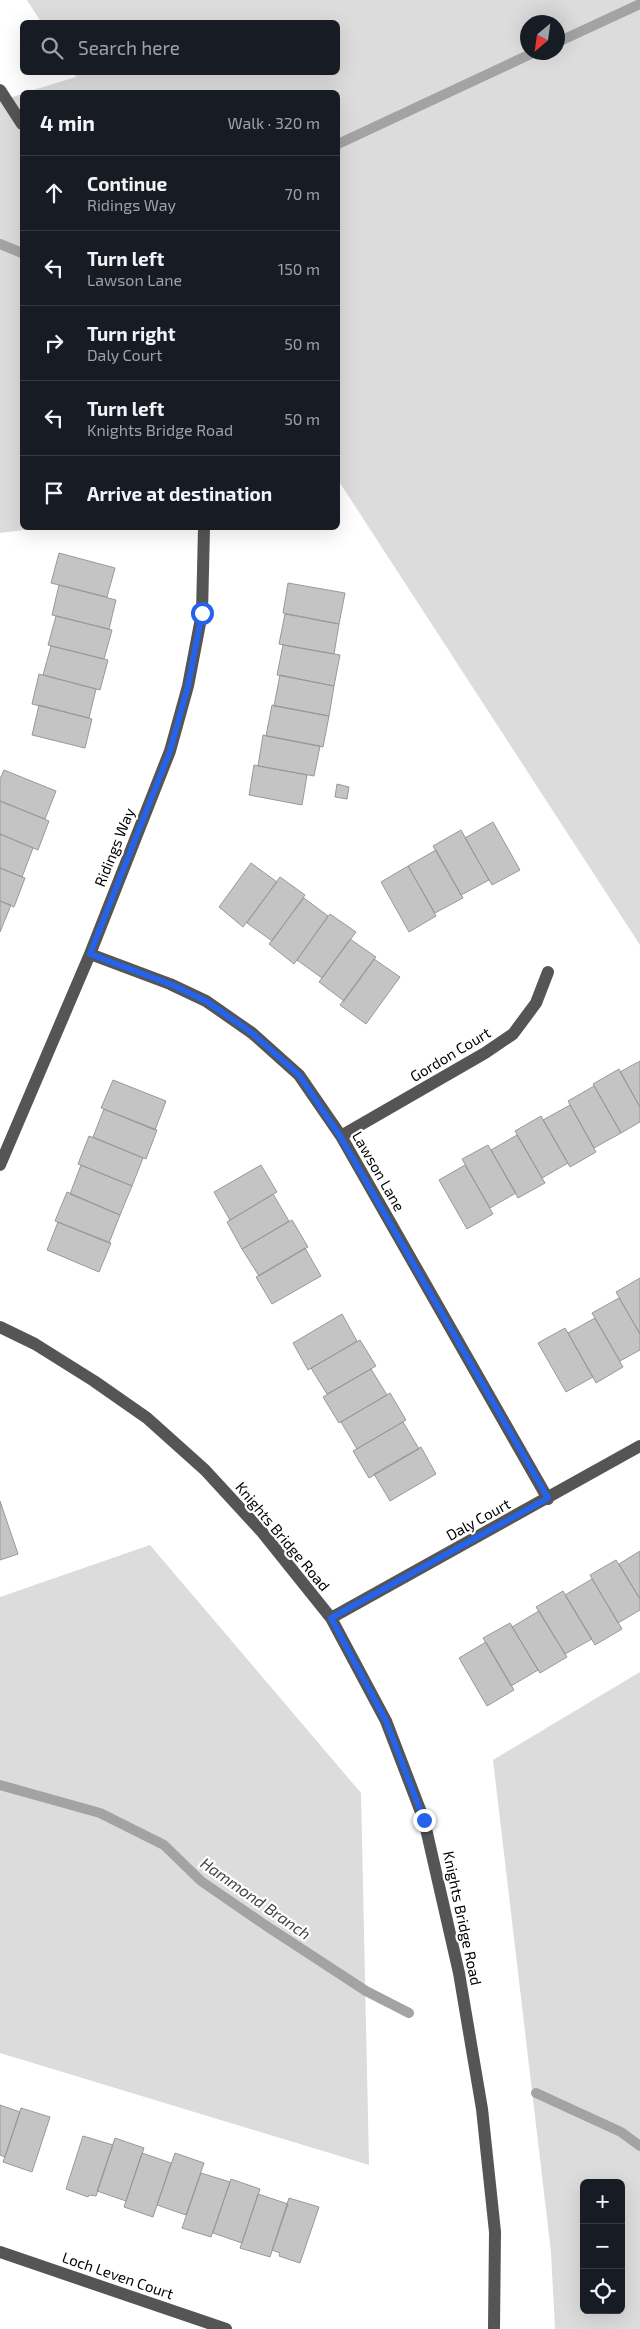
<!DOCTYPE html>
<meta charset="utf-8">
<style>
:root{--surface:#171b24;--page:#242831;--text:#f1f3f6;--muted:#9ea1a6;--line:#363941}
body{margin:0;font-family:"Exo 2",sans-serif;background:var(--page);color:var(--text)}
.controls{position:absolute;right:15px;bottom:15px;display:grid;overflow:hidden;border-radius:8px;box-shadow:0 5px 20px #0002}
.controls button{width:45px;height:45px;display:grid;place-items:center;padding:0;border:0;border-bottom:1px solid var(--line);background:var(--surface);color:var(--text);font:25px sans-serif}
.compass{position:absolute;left:520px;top:15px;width:45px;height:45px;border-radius:50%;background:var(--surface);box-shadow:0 5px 20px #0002;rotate:209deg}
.stop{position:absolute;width:15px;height:15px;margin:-11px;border:4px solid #2563eb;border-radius:50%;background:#fff}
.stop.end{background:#2563eb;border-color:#fff;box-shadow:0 1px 5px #0008}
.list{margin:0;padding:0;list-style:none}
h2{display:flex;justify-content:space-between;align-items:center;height:65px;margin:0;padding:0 20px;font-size:21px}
h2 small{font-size:16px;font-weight:400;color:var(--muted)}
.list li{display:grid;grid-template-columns:32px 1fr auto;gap:15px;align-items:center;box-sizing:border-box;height:75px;padding:0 20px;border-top:1px solid var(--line)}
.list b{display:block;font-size:19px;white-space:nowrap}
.list p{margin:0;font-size:16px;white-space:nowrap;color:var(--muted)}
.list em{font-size:16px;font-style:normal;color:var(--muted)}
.icon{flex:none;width:28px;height:28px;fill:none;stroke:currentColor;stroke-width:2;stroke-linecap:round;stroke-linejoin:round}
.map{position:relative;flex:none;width:640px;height:2329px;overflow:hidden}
.search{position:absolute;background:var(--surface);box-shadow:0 5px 20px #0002;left:20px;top:20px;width:320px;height:55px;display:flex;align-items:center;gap:12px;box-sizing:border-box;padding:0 18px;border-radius:8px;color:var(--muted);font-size:19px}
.panel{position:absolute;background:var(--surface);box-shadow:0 5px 20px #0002;left:20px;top:90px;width:320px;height:440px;border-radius:8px}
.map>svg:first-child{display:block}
.green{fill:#dcdcdc;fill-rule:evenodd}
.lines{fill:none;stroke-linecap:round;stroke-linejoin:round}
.stream{stroke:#a3a3a3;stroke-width:10}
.building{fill:#c4c4c4;stroke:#999}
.minor{stroke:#555;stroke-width:12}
.route{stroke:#2563eb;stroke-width:6}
.labels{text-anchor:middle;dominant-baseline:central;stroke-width:4.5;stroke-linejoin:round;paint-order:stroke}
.street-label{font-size:15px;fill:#000;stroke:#fff}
.water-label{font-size:16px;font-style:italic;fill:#444;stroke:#fff}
</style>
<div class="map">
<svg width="640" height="2329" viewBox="0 0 640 2329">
<rect width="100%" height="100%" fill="#fff"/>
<path class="green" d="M27 0H640V945L340 483H338V92H27L76 77 74 73 338 72V22H41ZM528 22H558V52H528Z
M22 94V528H39L0 533V101Z
M150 1545 361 1793 369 2165 0 2053V1597Z
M640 1672V2329H555L551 2252 493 1760ZM584 2183H621V2310H584Z"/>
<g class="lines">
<path class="stream" d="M558 42 640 4
M338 144 535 52
M0 244 22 253
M0 1785 100 1813 164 1845 201 1881 265 1925 366 1991 409 2013
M536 2093 621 2132 640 2146"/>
</g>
<path class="building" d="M59 553 115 568 107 597 51 583Z
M288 583 345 593 339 624 283 613Z
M59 585 116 600 109 629 52 615Z
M285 614 339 624 334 654 279 644Z
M56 616 112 630 104 659 48 645Z
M283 645 340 655 334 686 277 675Z
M51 646 108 660 100 690 43 675Z
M39 674 96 689 89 718 32 704Z
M280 675 334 686 329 716 274 706Z
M39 705 92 719 85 748 32 735Z
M272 705 329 716 323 747 266 736Z
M263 735 320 746 314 776 258 766Z
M254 765 307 775 302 805 249 795Z
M4 770 56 791 45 819 0 801V779Z
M337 784 349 787 347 799 335 797Z
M0 801 49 821 38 850 0 834Z
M493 822 520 870 492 885 465 838Z
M461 830 489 880 461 895 433 846Z
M0 834 33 848 22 877 0 868Z
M436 850 463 898 435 913 408 866Z
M251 863 277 882 243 927 219 907Z
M408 866 436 916 409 932 381 882Z
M0 868 25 878 14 907 0 901Z
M280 877 305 895 272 941 247 923Z
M304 898 328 916 294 964 269 944Z
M0 901 11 905 0 932Z
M330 914 356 932 322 978 297 960Z
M350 939 376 957 344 1001 319 982Z
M374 959 400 977 366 1024 340 1005Z
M640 1061V1107L620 1072Z
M619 1069 640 1107V1122L621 1133 593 1084Z
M113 1080 166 1101 155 1130 101 1108Z
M594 1086 621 1133 594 1148 568 1101Z
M570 1105 596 1152 570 1167 543 1120Z
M104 1109 157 1130 146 1159 93 1137Z
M541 1116 568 1163 542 1178 515 1131Z
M517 1135 545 1183 518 1198 491 1150Z
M89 1136 143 1158 132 1186 78 1164Z
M488 1145 516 1193 490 1208 462 1159Z
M81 1165 132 1186 120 1215 70 1194Z
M261 1165 277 1192 230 1220 214 1192Z
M465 1165 493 1214 467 1229 439 1180Z
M67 1192 120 1215 109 1243 55 1221Z
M273 1194 289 1221 242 1249 227 1222Z
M292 1220 308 1247 259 1276 242 1249Z
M58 1222 111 1243 99 1272 47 1250Z
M305 1248 321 1276 272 1304 256 1277Z
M640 1278V1334L616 1292Z
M619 1298 640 1334V1350L620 1361 592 1313Z
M342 1314 357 1341 308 1370 293 1343Z
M595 1318 623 1367 596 1383 568 1333Z
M565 1328 593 1377 566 1392 538 1343Z
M360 1340 376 1366 327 1394 311 1368Z
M371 1369 387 1395 339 1423 323 1397Z
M390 1393 406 1420 357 1449 341 1422Z
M403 1422 419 1449 369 1478 353 1451Z
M421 1447 436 1474 390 1501 374 1474Z
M0 1501 18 1554 0 1560Z
M640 1551V1599L619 1564Z
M616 1560 640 1599V1610L618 1623 590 1575Z
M592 1579 622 1629 595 1645 565 1595Z
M563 1591 592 1639 565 1654 536 1607Z
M539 1611 567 1657 540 1673 512 1627Z
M510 1623 538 1670 511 1686 483 1638Z
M486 1642 514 1690 487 1706 459 1658Z
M0 2105 20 2112 5 2157 0 2155Z
M21 2108 50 2117 32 2172 3 2162Z
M83 2136 113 2145 96 2196 89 2195 88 2197 66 2189Z
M115 2138 144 2148 126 2201 97 2191Z
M142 2153 171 2163 153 2217 124 2207Z
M175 2153 204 2163 186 2215 157 2205Z
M201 2173 230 2182 211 2237 182 2228Z
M231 2179 260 2189 242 2243 213 2233Z
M258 2194 288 2204 270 2257 240 2248Z
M289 2198 319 2207 300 2263 279 2256 280 2253 272 2250Z"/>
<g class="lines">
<path class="minor" d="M0 90 22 124
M90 954 170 984 206 1001 252 1033 299 1075 341 1136 548 1499
M341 1136 485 1053 513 1034 536 1003 548 972
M0 1165 90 954 170 751 188 686 202 613 204 528
M0 1327 35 1344 94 1381 147 1418 205 1470 262 1532 331 1618 386 1721 424 1820 459 1973 482 2109 495 2232 494 2329
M331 1618 640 1446
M0 2252 226 2329"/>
</g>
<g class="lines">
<path class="route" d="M202 613 188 686 170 751 90 954 170 984 206 1001 252 1033 299 1075 340 1136 548 1498 331 1618 386 1721 424 1820"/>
</g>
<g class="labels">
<g class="street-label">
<text transform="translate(114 847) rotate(-68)">Ridings Way</text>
<text transform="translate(450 1054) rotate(-31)">Gordon Court</text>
<text transform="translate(379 1171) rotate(60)">Lawson Lane</text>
<text transform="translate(478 1519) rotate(-29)">Daly Court</text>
<text transform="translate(283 1536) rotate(50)">Knights Bridge Road</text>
<text transform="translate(463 1918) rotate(78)">Knights Bridge Road</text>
<text transform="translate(118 2275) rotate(19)">Loch Leven Court</text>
</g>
<g class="water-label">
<text transform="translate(256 1898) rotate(35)">Hammond Branch</text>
</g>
</g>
</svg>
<div class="controls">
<button>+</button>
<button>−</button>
<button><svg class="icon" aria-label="locate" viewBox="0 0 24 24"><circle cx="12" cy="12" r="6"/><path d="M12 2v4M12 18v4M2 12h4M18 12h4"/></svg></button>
</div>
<svg class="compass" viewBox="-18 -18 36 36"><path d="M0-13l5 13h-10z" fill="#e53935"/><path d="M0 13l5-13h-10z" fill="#9ea1a6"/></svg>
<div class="stop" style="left:202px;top:613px"></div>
<div class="stop end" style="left:424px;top:1820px"></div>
<div class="search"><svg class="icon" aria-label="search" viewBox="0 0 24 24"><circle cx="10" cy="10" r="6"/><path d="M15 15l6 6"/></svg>Search here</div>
<section class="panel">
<h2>4 min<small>Walk · 320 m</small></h2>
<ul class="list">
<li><svg class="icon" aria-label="ahead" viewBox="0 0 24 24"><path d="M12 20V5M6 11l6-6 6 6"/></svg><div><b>Continue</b><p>Ridings Way</p></div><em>70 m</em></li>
<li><svg class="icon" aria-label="left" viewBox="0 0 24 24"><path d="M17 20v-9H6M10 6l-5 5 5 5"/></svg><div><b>Turn left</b><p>Lawson Lane</p></div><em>150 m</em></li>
<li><svg class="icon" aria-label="right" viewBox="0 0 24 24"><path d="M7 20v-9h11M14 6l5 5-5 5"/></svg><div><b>Turn right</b><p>Daly Court</p></div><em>50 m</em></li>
<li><svg class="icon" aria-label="left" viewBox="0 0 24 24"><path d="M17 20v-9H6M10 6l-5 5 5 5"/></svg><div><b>Turn left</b><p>Knights Bridge Road</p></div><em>50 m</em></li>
<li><svg class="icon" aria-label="arrive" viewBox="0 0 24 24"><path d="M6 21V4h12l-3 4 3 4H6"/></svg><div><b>Arrive at destination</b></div></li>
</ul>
</section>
</div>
